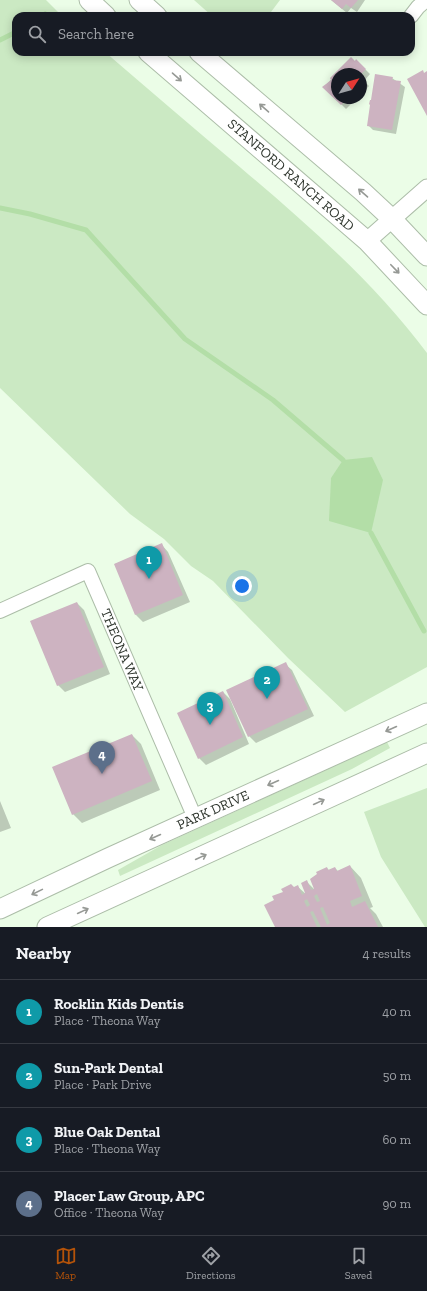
<!DOCTYPE html>
<meta charset="utf-8">
<style>
:root{--surface:#171b24;--page:#20242c;--text:#f1f3f6;--muted:#9ea1a6;--line:#363941;--accent:#b45309}
body{margin:0;font-family:"Zilla Slab",serif;background:var(--page);color:var(--text)}
.compass{position:absolute;left:331px;top:68px;width:36px;height:36px;border-radius:50%;background:var(--surface);box-shadow:0 2px 10px #0003;rotate:54deg}
.you{position:absolute;left:242px;top:586px;width:14px;height:14px;margin:-10px;border:3px solid #fff;border-radius:50%;background:#1a73e8;box-shadow:0 0 0 6px #1a73e833}
.badge{display:grid;place-items:center;width:26px;height:26px;border-radius:50%;background:var(--accent);color:#fff;font-size:13px;font-weight:700}
.pin{position:absolute;translate:-50% -33px;filter:drop-shadow(0 1px 2px #0008)}
.pin::after{content:'';position:absolute;top:21px;width:14px;height:12px;background:inherit;clip-path:polygon(0 0,100% 0,50% 100%)}
.list{margin:0;padding:0;list-style:none}
h2{display:flex;justify-content:space-between;align-items:center;height:52px;margin:0;padding:0 16px;font-size:17px}
h2 small{font-size:13px;font-weight:400;color:var(--muted)}
.list li{display:grid;grid-template-columns:26px 1fr auto;gap:12px;align-items:center;box-sizing:border-box;height:64px;padding:0 16px;border-top:1px solid var(--line)}
.list b{display:block;font-size:15px;white-space:nowrap}
.list p{margin:0;font-size:13px;white-space:nowrap;color:var(--muted)}
.list em{font-size:13px;font-style:normal;color:var(--muted)}
.icon{flex:none;width:22px;height:22px;fill:none;stroke:currentColor;stroke-width:2;stroke-linecap:round;stroke-linejoin:round}
.map{position:relative;flex:none;width:427px;height:927px;overflow:hidden}
.search{position:absolute;background:var(--surface);box-shadow:0 2px 10px #0003;left:12px;right:12px;top:12px;height:44px;display:flex;align-items:center;gap:10px;box-sizing:border-box;padding:0 14px;border-radius:12px;color:var(--muted);font-size:15px}
.sheet{height:308px;background:var(--surface)}
nav{display:flex;justify-content:space-around;align-items:center;box-sizing:border-box;height:56px;border-top:1px solid var(--line);background:var(--surface);font-size:11px;color:var(--muted)}
nav a{display:grid;justify-items:center;gap:2px}
nav .on{color:var(--accent)}
.map>svg:first-child{display:block}
.green{fill:#cbe9c3}
.water{fill:#b3dea7}
.shadow{fill:#0003}
.lines{fill:none;stroke-linecap:round;stroke-linejoin:round}
.stream{stroke:#b3dea7;stroke-width:5}
.building{fill:#cdb3c1;fill-rule:evenodd}
.minor-casing{stroke:#acbda8;stroke-width:16}
.tertiary-casing{stroke:#acbda8;stroke-width:19}
.secondary-casing{stroke:#acbda8;stroke-width:21}
.minor{stroke:#fff;stroke-width:14}
.tertiary{stroke:#fff;stroke-width:17}
.secondary{stroke:#fff;stroke-width:19}
.oneway{stroke:#969995}
.labels{text-anchor:middle;dominant-baseline:central;stroke-width:3.5;stroke-linejoin:round;paint-order:stroke}
.street-label{font-size:14px;fill:#2c332b;stroke:#fff}
</style>
<div class="map">
<svg width="427" height="927" viewBox="0 0 427 927">
<rect width="100%" height="100%" fill="#ebfde7"/>
<path class="green" d="M0 0H46L62 16H16V52H105C150 91 195 129 241 168 308 225 374 282 427 353V667L345 712 288 658 213 581 191 566 164 539 130 514 0 388Z
M194 0H280L268 16H212Z
M387 742 390 748 352 769 120 876 118 870 162 845Z
M427 788V927H425L381 857 364 812Z"/>
<path class="water" d="M372 457 383 480 371 533 329 521 331 478 343 460Z"/>
<path class="shadow" d="M331 0H365L357 12 351 8 347 13Z
M351 58 355 62 356 60 370 74 364 81 369 86 361 94V74H337V98H357L346 109 324 87Z
M392 78 405 87 396 134 373 130 368 125 371 106Z
M162 545 168 552 190 602 143 622 136 615 115 564Z
M77 603 84 610 110 674 65 692 58 685Z
M285 664 292 670 314 716 256 743 249 736Z
M223 692 230 699 249 744 206 765 199 758Z
M132 735 141 744 160 790 82 823 73 814Z
M0 801 11 828 0 832Z
M350 866 361 878 373 907 370 908 376 914 383 927H276L275 900 297 886 308 896 307 882 316 891 327 868 330 871 335 868 338 871Z"/>
<g class="lines">
<path class="stream" d="M42 16 45 14
M0 40 16 32
M0 208 30 214 86 230 185 339 273 400 343 460
M371 533 424 631"/>
</g>
<path class="building" d="M331 0H358L351 8 346 4 342 9Z
M301 13H306V16H298Z
M351 57 355 61 356 59 366 69 361 74H337V98H348L341 105 322 87 330 81 331 80 330 78Z
M423 70 424 73 427 71V116L407 79Z
M375 74 393 77 392 80 401 81 392 130 367 126 370 105 369 104 370 100H371Z
M361 77 365 81 361 85Z
M162 543 183 595 135 615 114 564Z
M77 602 104 667 57 686 30 621Z
M286 662 308 709 248 737 226 690Z
M223 691 243 737 198 759 177 713Z
M132 734 152 781 72 815 52 767Z
M350 865 362 896 350 901 352 907 365 901 378 927H321L313 911 310 912 317 927H275L264 905 274 900 272 896 283 892 281 889 291 884 294 887 298 885 302 895 305 893 301 883 307 880 311 890 314 889 310 879 317 874 316 872 327 867 328 870 335 867 337 871ZM317 894 320 901 317 902 314 896ZM307 899 310 905 307 907 304 901ZM323 907 330 923 327 925 320 908Z"/>
<g class="lines">
<g class="minor-casing">
<path id="minor" d="M411 16 418 7 426 0
M0 611 88 571 195 818"/>
</g>
<g class="tertiary-casing">
<path id="tertiary" d="M367 241 427 188"/>
</g>
<g class="secondary-casing">
<path id="secondary" d="M89 0 106 16
M139 0 157 16
M148 52 367 241 427 305
M199 52 363 192 392 219 427 256
M0 909 108 858 427 713
M47 927 427 753"/>
</g>
<use href="#minor" class="minor"/>
<use href="#tertiary" class="tertiary"/>
<use href="#secondary" class="secondary"/>
</g>
<defs><path id="oneway-shaft" d="M-6 0H5M1.5-3L5.5 0L1.5 3" fill="none" stroke-width="1.6" stroke-linecap="round" stroke-linejoin="round"/></defs>
<g class="oneway">
<use href="#oneway-shaft" transform="translate(177 77) rotate(41)"/>
<use href="#oneway-shaft" transform="translate(264 108) rotate(-139)"/>
<use href="#oneway-shaft" transform="translate(363 193) rotate(-139)"/>
<use href="#oneway-shaft" transform="translate(395 269) rotate(46)"/>
<use href="#oneway-shaft" transform="translate(391 729) rotate(156)"/>
<use href="#oneway-shaft" transform="translate(273 783) rotate(156)"/>
<use href="#oneway-shaft" transform="translate(319 802) rotate(-25)"/>
<use href="#oneway-shaft" transform="translate(155 837) rotate(156)"/>
<use href="#oneway-shaft" transform="translate(201 857) rotate(-25)"/>
<use href="#oneway-shaft" transform="translate(37 892) rotate(154)"/>
<use href="#oneway-shaft" transform="translate(83 911) rotate(-25)"/>
</g>
<g class="labels">
<g class="street-label">
<text transform="translate(291 175) rotate(41)">STANFORD RANCH ROAD</text>
<text transform="translate(122 650) rotate(67)">THEONA WAY</text>
<text transform="translate(213 810) rotate(-24)">PARK DRIVE</text>
</g>
</g>
</svg>
<svg class="compass" viewBox="-18 -18 36 36"><path d="M0-13l5 13h-10z" fill="#e53935"/><path d="M0 13l5-13h-10z" fill="#9ea1a6"/></svg>
<div class="you"></div>
<div class="pin badge" style="left:149px;top:579px;background:#0f9aa8">1</div>
<div class="pin badge" style="left:267px;top:699px;background:#0f9aa8">2</div>
<div class="pin badge" style="left:210px;top:725px;background:#0f9aa8">3</div>
<div class="pin badge" style="left:102px;top:774px;background:#5c6f8a">4</div>
<div class="search"><svg class="icon" aria-label="search" viewBox="0 0 24 24"><circle cx="10" cy="10" r="6"/><path d="M15 15l6 6"/></svg>Search here</div>
</div>
<section class="sheet">
<h2>Nearby<small>4 results</small></h2>
<ul class="list">
<li><span class="badge" style="background:#0f9aa8">1</span><div><b>Rocklin Kids Dentis</b><p>Place · Theona Way</p></div><em>40 m</em></li>
<li><span class="badge" style="background:#0f9aa8">2</span><div><b>Sun-Park Dental</b><p>Place · Park Drive</p></div><em>50 m</em></li>
<li><span class="badge" style="background:#0f9aa8">3</span><div><b>Blue Oak Dental</b><p>Place · Theona Way</p></div><em>60 m</em></li>
<li><span class="badge" style="background:#5c6f8a">4</span><div><b>Placer Law Group, APC</b><p>Office · Theona Way</p></div><em>90 m</em></li>
</ul>
</section>
<nav>
<a class="on"><svg class="icon" aria-label="map" viewBox="0 0 24 24"><path d="M3 6l6-2 6 2 6-2v14l-6 2-6-2-6 2zM9 4v14M15 6v14"/></svg>Map</a>
<a><svg class="icon" aria-label="directions" viewBox="0 0 24 24"><path d="M12 3l9 9-9 9-9-9zM9 14v-3h6M13 9l2 2-2 2"/></svg>Directions</a>
<a><svg class="icon" aria-label="saved" viewBox="0 0 24 24"><path d="M7 4h10v16l-5-4-5 4z"/></svg>Saved</a>
</nav>
